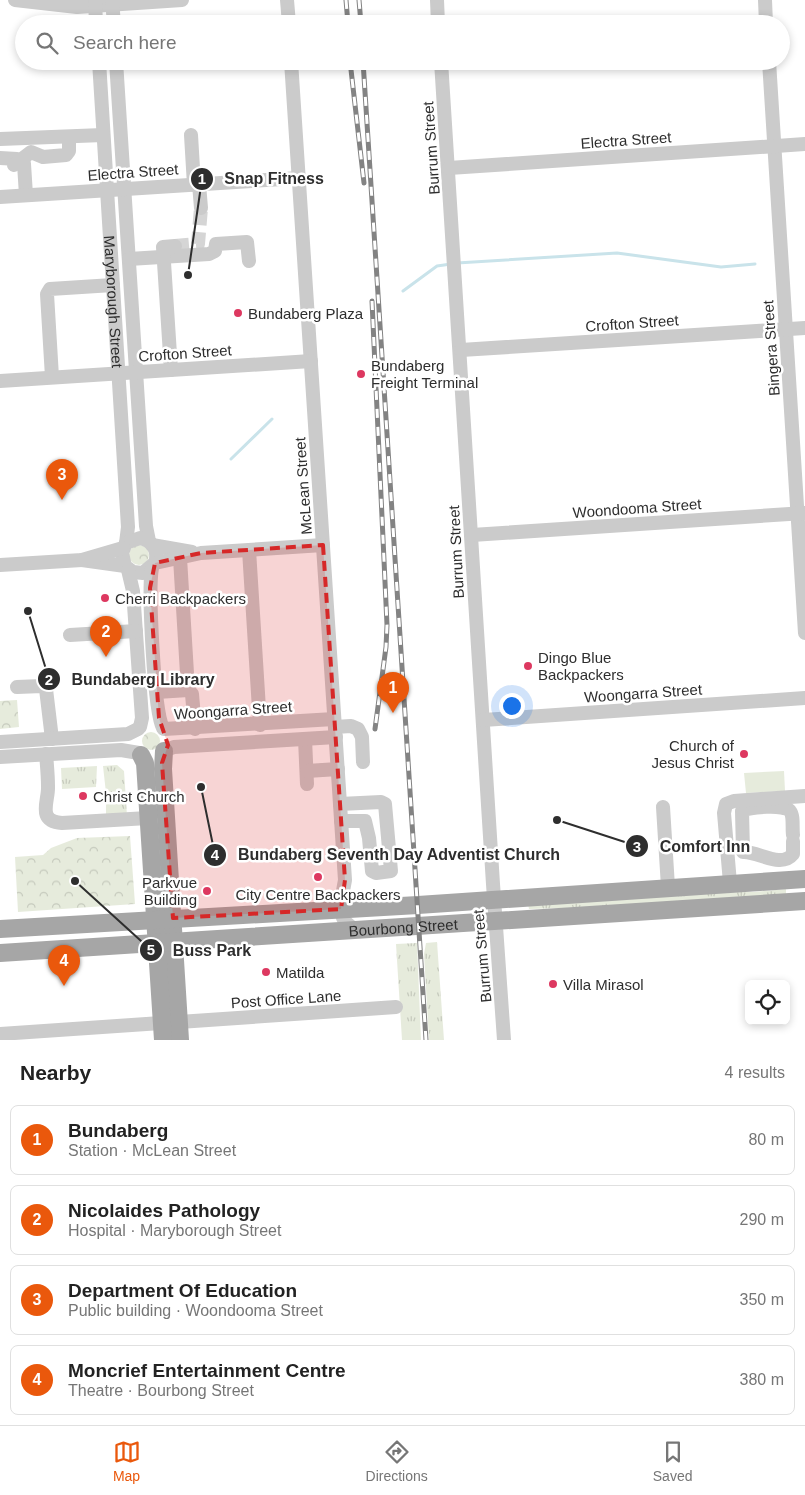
<!DOCTYPE html>
<meta charset="utf-8">
<style>
:root{--surface:#fff;--page:#f6f6f6;--text:#222;--muted:#767676;--line:#e0e0e0;--accent:#ea580c}
body{margin:0;font-family:Helvetica,sans-serif;background:var(--page);color:var(--text)}
.controls{position:absolute;right:15px;bottom:15px;display:grid;overflow:hidden;border-radius:8px;box-shadow:0 2px 8px #0003}
.controls button{width:45px;height:45px;display:grid;place-items:center;padding:0;border:0;border-bottom:1px solid var(--line);background:var(--surface);color:var(--text);font:25px sans-serif}
.you{position:absolute;left:511px;top:705px;width:18px;height:18px;margin:-12px;border:4px solid #fff;border-radius:50%;background:#1a73e8;box-shadow:0 0 0 8px #1a73e833}
.badge{display:grid;place-items:center;width:32px;height:32px;border-radius:50%;background:var(--accent);color:#fff;font-size:16px;font-weight:700}
.pin{position:absolute;translate:-50% -41px;filter:drop-shadow(0 1px 2px #0008)}
.pin::after{content:'';position:absolute;top:26px;width:18px;height:15px;background:inherit;clip-path:polygon(0 0,100% 0,50% 100%)}
.list{margin:0;padding:0;list-style:none}
h2{display:flex;justify-content:space-between;align-items:center;height:65px;margin:0;padding:0 20px;font-size:21px}
h2 small{font-size:16px;font-weight:400;color:var(--muted)}
.list li{display:grid;grid-template-columns:32px 1fr auto;gap:15px;align-items:center;box-sizing:border-box;height:70px;margin:0 10px 10px;padding:0 10px;border:1px solid var(--line);border-radius:8px}
.list b{display:block;font-size:19px;white-space:nowrap}
.list p{margin:0;font-size:16px;white-space:nowrap;color:var(--muted)}
.list em{font-size:16px;font-style:normal;color:var(--muted)}
.icon{flex:none;width:28px;height:28px;fill:none;stroke:currentColor;stroke-width:2;stroke-linecap:round;stroke-linejoin:round}
.map{position:relative;flex:none;width:805px;height:1040px;overflow:hidden}
.search{position:absolute;background:var(--surface);box-shadow:0 2px 8px #0003;left:15px;right:15px;top:15px;height:55px;display:flex;align-items:center;gap:12px;box-sizing:border-box;padding:0 18px;border-radius:28px;color:var(--muted);font-size:19px}
.sheet{height:385px;background:var(--surface)}
nav{display:flex;justify-content:space-around;align-items:center;box-sizing:border-box;height:70px;border-top:1px solid var(--line);background:var(--surface);font-size:14px;color:var(--muted)}
nav a{display:grid;justify-items:center;gap:2px}
nav .on{color:var(--accent)}
.map>svg:first-child{display:block}
.grass{fill:url(#grass-tufts)}
.park{fill:url(#park-crowns)}
.pitch{fill:#e6ebdc}
.lines{fill:none;stroke-linecap:round;stroke-linejoin:round}
.stream{stroke:#c9e3ea;stroke-width:3}
.minor-tunnel{stroke:#d5d5d5;stroke-width:14;stroke-dasharray:14 7;stroke-linecap:butt}
.minor{stroke:#cbcbcb;stroke-width:14}
.major{stroke:#a6a6a6;stroke-width:18}
.rail-casing{stroke:#838383;stroke-width:5}
.rail{stroke:#fff;stroke-width:3;stroke-dasharray:9;stroke-linecap:butt}
.marked{fill:#d62828;fill-opacity:0.2;stroke:#d62828;stroke-width:4;stroke-dasharray:10 6;stroke-linejoin:round}
.poi-dot{fill:#dd3860;stroke:#fff;stroke-width:2}
.labels{text-anchor:middle;dominant-baseline:central;stroke-width:5;stroke-linejoin:round;paint-order:stroke}
.street-label{font-size:15px;fill:#2e2e2e;stroke:#fff}
.poi-label{font-size:15px;fill:#2e2e2e;stroke:#fff;text-anchor:start}
.leader{fill:none;stroke:#2e2e2e;stroke-width:2}
.callout-dot{fill:#2e2e2e;stroke:#fff;stroke-width:2}
.mark-label{font-size:15px;text-anchor:middle;font-weight:bold;fill:#fff}
.callout-label{font-size:16px;text-anchor:middle;font-weight:bold;fill:#2e2e2e;stroke:#fff;stroke-width:5;stroke-linejoin:round;paint-order:stroke}
</style>
<div class="map">
<svg width="805" height="1040" viewBox="0 0 805 1040">
<defs>
<pattern id="grass-tufts" width="24" height="20" patternUnits="userSpaceOnUse" patternTransform="scale(1.25)"><rect width="24" height="20" fill="#e6ebdc"/><path d="M3 7l-1-3M5 7V3M7 7l1-3M15 17l-1-3M17 17v-4M19 17l1-3" fill="none" stroke="#c6cabd"/></pattern>
<pattern id="park-crowns" width="20" height="18" patternUnits="userSpaceOnUse" patternTransform="scale(1.25)"><rect width="20" height="18" fill="#e6ebdc"/><path d="M2 6a3 3 0 1 1 6 0M12 15a3 3 0 1 1 6 0" fill="none" stroke="#c6cabd"/></pattern>
</defs>
<rect width="100%" height="100%" fill="#fff"/>
<path class="grass" d="M117 765 124 771 127 816 106 817V804L111 799 106 793 103 766Z
M97 766 96 787 62 789 61 768Z
M786 889V894L634 906 529 909 528 904 713 890 753 892Z
M437 942 444 1040H429L424 954 426 943Z
M417 943 421 1040H402L396 944Z"/>
<path class="park" d="M129 555a10 10 0 1 1 20 0a10 10 0 1 1-20 0Z
M17 700 19 727 0 729V701Z
M142 741a9 9 0 1 1 18 0a9 9 0 1 1-18 0Z
M130 836 135 904 18 912 15 857 43 855 51 848 77 838Z"/>
<path class="pitch" d="M784 771 785 791 746 793 744 773Z"/>
<g class="lines">
<path class="stream" d="M457 263 617 253 721 267 755 264
M403 291 437 266 451 264
M231 459 272 419"/>
<path class="minor-tunnel" d="M175 246 198 244 201 208"/>
<g class="minor">
<path d="M15 0 77 7 182 0"/>
<path d="M95 0 96 24"/>
<path d="M112 0 114 24"/>
<path d="M287 0 289 24"/>
<path d="M437 0 438 24"/>
<path d="M765 0 766 24"/>
<path id="s1" d="M99 61 128 527 126 543"/>
<path d="M116 61 146 526 149 541"/>
<path d="M291 61 345 880C342 898 334 923 357 929"/>
<path d="M441 61 493 884 504 1040"/>
<path d="M769 61 805 633"/>
<path d="M191 135 194 185"/>
<path d="M0 139 103 135"/>
<path d="M0 158 17 159 24 164 26 195"/>
<path d="M14 165 31 152 43 157 66 155 69 151V137"/>
<path d="M449 168 805 144"/>
<path d="M199 184 201 208"/>
<path d="M0 197 299 178"/>
<path d="M129 259 209 254 215 251 216 244 247 242 249 261"/>
<path d="M461 350 805 328"/>
<path d="M171 370 163 247 175 246"/>
<path d="M52 377 47 294 50 289 113 285"/>
<path d="M0 381 311 361"/>
<path d="M472 535 805 513"/>
<path d="M152 545 192 552"/>
<path d="M249 550 260 725"/>
<path d="M180 558 188 690 192 694 195 729"/>
<path d="M82 560 125 566 133 572 143 573 155 563C159 551 153 541 140 538L126 543 122 553 125 566"/>
<path d="M155 563 201 553 323 545"/>
<path d="M0 565 82 560 123 548"/>
<path d="M152 568C148 589 154 712 163 728"/>
<path d="M128 570 133 591 142 718 140 727"/>
<path d="M70 635 136 631"/>
<path d="M17 687 42 686 46 689 52 739"/>
<path d="M157 692 188 690"/>
<path d="M483 720 805 698"/>
<path d="M335 727 351 726 358 729 362 737 363 762"/>
<path d="M164 729 334 719"/>
<path d="M305 739 307 784"/>
<path d="M0 742 128 734 138 729"/>
<path d="M166 750 174 747 336 737"/>
<path d="M46 754C47 765 48 776 48 786 49 801 36 821 62 823L148 818"/>
<path d="M0 757 121 750 139 753"/>
<path d="M307 771 338 769"/>
<path d="M340 804 381 802 385 804 391 871 376 873 372 871 369 838 365 821H341"/>
<path d="M663 807 668 887"/>
<path d="M793 835C792 828 794 816 790 811 785 804 749 807 742 811L743 852C758 851 781 869 793 854V841"/>
<path d="M730 883 724 813 726 804 734 801 805 796"/>
<path d="M179 1022 396 1007"/>
<path d="M0 1034 161 1023"/>
</g>
<g class="major">
<path d="M164 751 163 769 180 1040"/>
<path d="M141 755 145 763 163 1040"/>
<path d="M0 929 418 905 805 879"/>
<path id="s2" d="M0 953 805 901"/>
</g>
<g class="rail-casing">
<path id="rail" d="M346 0 348 24
M359 0 361 24
M350 61 364 183
M363 61 426 1040
M372 301 387 625 386 647 375 729"/>
</g>
<use href="#rail" class="rail"/>
</g>
<path class="marked" d="M323 545 345 880 341 909 173 918 162 763 168 745 159 718 150 588 155 563 201 553Z"/>
<g class="poi-dot">
<circle cx="238" cy="313" r="5"/>
<circle cx="361" cy="374" r="5"/>
<circle cx="105" cy="598" r="5"/>
<circle cx="528" cy="666" r="5"/>
<circle cx="744" cy="754" r="5"/>
<circle cx="83" cy="796" r="5"/>
<circle cx="318" cy="877" r="5"/>
<circle cx="207" cy="891" r="5"/>
<circle cx="266" cy="972" r="5"/>
<circle cx="553" cy="984" r="5"/>
</g>
<g class="labels">
<g class="street-label">
<text transform="translate(626 140) rotate(-4)">Electra Street</text>
<text transform="translate(431 148) rotate(-94)">Burrum Street</text>
<text transform="translate(133 172) rotate(-4)">Electra Street</text>
<text stroke="none"><textPath href="#s1" startOffset="241">Maryborough Street</textPath></text>
<text transform="translate(632 323) rotate(-4)">Crofton Street</text>
<text transform="translate(771 348) rotate(-94)">Bingera Street</text>
<text transform="translate(185 353) rotate(-4)">Crofton Street</text>
<text transform="translate(303 486) rotate(-94)">McLean Street</text>
<text transform="translate(637 508) rotate(-4)">Woondooma Street</text>
<text transform="translate(456 552) rotate(-93)">Burrum Street</text>
<text transform="translate(643 693) rotate(-4)">Woongarra Street</text>
<text transform="translate(233 710) rotate(-4)">Woongarra Street</text>
<text stroke="none"><textPath href="#s2" startOffset="404">Bourbong Street</textPath></text>
<text transform="translate(482 956) rotate(-95)">Burrum Street</text>
<text transform="translate(286 999) rotate(-4)">Post Office Lane</text>
</g>
<g class="poi-label">
<text x="248" y="313">Bundaberg Plaza</text>
<text x="371" y="365">Bundaberg<tspan x="371" dy="17">Freight Terminal</tspan></text>
<text x="115" y="598">Cherri Backpackers</text>
<text x="538" y="657">Dingo Blue<tspan x="538" dy="17">Backpackers</tspan></text>
<text x="734" y="745" text-anchor="end">Church of<tspan x="734" dy="17">Jesus Christ</tspan></text>
<text x="93" y="796">Christ Church</text>
<text x="197" y="882" text-anchor="end">Parkvue<tspan x="197" dy="17">Building</tspan></text>
<text x="318" y="894" text-anchor="middle">City Centre Backpackers</text>
<text x="276" y="972">Matilda</text>
<text x="563" y="984">Villa Mirasol</text>
</g>
</g>
<path class="leader" d="M188 275L202 179M28 611L49 679M557 820L637 846M201 787L215 855M75 881L151 950"/>
<g class="callout-dot">
<circle cx="188" cy="275" r="5"/>
<circle cx="28" cy="611" r="5"/>
<circle cx="557" cy="820" r="5"/>
<circle cx="201" cy="787" r="5"/>
<circle cx="75" cy="881" r="5"/>
<circle cx="202" cy="179" r="12"/>
<circle cx="49" cy="679" r="12"/>
<circle cx="637" cy="846" r="12"/>
<circle cx="215" cy="855" r="12"/>
<circle cx="151" cy="950" r="12"/>
</g>
<g class="mark-label">
<text x="202" y="184">1</text>
<text x="49" y="685">2</text>
<text x="637" y="852">3</text>
<text x="215" y="860">4</text>
<text x="151" y="955">5</text>
</g>
<g class="callout-label">
<text x="274" y="184">Snap Fitness</text>
<text x="143" y="685">Bundaberg Library</text>
<text x="705" y="852">Comfort Inn</text>
<text x="399" y="860">Bundaberg Seventh Day Adventist Church</text>
<text x="212" y="956">Buss Park</text>
</g>
</svg>
<div class="controls">
<button><svg class="icon" aria-label="locate" viewBox="0 0 24 24"><circle cx="12" cy="12" r="6"/><path d="M12 2v4M12 18v4M2 12h4M18 12h4"/></svg></button>
</div>
<div class="you"></div>
<div class="pin badge" style="left:393px;top:713px">1</div>
<div class="pin badge" style="left:106px;top:657px">2</div>
<div class="pin badge" style="left:62px;top:500px">3</div>
<div class="pin badge" style="left:64px;top:986px">4</div>
<div class="search"><svg class="icon" aria-label="search" viewBox="0 0 24 24"><circle cx="10" cy="10" r="6"/><path d="M15 15l6 6"/></svg>Search here</div>
</div>
<section class="sheet">
<h2>Nearby<small>4 results</small></h2>
<ul class="list">
<li><span class="badge">1</span><div><b>Bundaberg</b><p>Station · McLean Street</p></div><em>80 m</em></li>
<li><span class="badge">2</span><div><b>Nicolaides Pathology</b><p>Hospital · Maryborough Street</p></div><em>290 m</em></li>
<li><span class="badge">3</span><div><b>Department Of Education</b><p>Public building · Woondooma Street</p></div><em>350 m</em></li>
<li><span class="badge">4</span><div><b>Moncrief Entertainment Centre</b><p>Theatre · Bourbong Street</p></div><em>380 m</em></li>
</ul>
</section>
<nav>
<a class="on"><svg class="icon" aria-label="map" viewBox="0 0 24 24"><path d="M3 6l6-2 6 2 6-2v14l-6 2-6-2-6 2zM9 4v14M15 6v14"/></svg>Map</a>
<a><svg class="icon" aria-label="directions" viewBox="0 0 24 24"><path d="M12 3l9 9-9 9-9-9zM9 14v-3h6M13 9l2 2-2 2"/></svg>Directions</a>
<a><svg class="icon" aria-label="saved" viewBox="0 0 24 24"><path d="M7 4h10v16l-5-4-5 4z"/></svg>Saved</a>
</nav>
